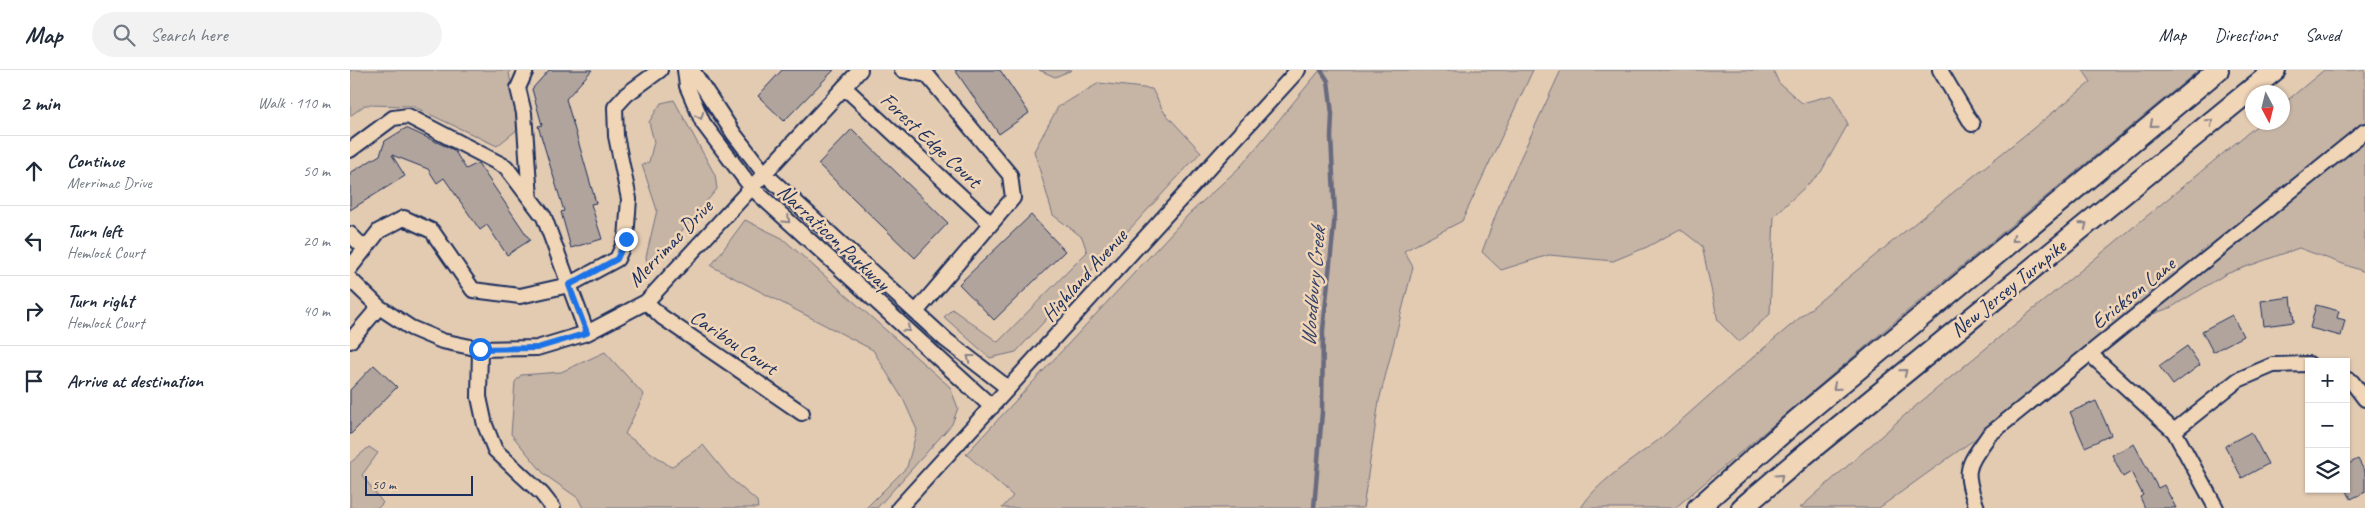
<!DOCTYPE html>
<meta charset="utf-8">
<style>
:root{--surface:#fff;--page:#f2f2f3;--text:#1f2937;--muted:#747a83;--line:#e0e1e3}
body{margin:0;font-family:Caveat,sans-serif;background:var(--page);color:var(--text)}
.controls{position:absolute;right:15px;bottom:15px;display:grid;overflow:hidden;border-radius:0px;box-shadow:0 1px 4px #0004}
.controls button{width:45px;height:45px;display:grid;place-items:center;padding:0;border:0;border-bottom:1px solid var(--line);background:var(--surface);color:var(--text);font:25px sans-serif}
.compass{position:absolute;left:1895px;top:15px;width:45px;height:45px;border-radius:50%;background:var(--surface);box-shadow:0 1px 4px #0004;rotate:173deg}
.scale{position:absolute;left:15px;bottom:12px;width:108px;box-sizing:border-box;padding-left:5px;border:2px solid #1b2f5e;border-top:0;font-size:14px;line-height:18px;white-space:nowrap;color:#1b2f5e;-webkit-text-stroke:4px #f0d5b7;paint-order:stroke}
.stop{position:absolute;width:15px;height:15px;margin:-11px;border:4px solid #1a73e8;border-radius:50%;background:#fff}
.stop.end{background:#1a73e8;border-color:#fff;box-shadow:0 1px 5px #0008}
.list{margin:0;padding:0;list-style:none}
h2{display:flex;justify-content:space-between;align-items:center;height:65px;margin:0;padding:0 20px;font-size:21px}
h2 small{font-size:16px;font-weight:400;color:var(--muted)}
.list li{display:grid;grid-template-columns:32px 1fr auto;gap:15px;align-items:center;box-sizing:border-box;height:70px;padding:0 20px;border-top:1px solid var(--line)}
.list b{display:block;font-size:19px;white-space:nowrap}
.list p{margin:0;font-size:16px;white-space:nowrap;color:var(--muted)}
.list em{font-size:16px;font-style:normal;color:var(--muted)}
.icon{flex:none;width:28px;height:28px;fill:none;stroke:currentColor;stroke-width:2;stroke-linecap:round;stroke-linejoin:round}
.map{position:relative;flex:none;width:2015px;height:438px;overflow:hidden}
header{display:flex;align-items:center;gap:30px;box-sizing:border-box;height:70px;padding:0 25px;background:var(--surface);border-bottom:1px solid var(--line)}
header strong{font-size:24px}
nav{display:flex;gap:28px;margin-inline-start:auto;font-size:18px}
.search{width:350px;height:45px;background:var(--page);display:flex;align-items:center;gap:12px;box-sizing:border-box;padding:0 18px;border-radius:28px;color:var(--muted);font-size:19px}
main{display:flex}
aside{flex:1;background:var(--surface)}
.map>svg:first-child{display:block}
.green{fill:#c6b4a5;stroke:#707282}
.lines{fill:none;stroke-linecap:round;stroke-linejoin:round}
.stream{stroke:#686b7e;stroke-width:4.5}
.building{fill:#b1a49d;stroke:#1b2f5e}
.minor-casing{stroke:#1b2f5e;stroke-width:18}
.highway-casing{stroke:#1b2f5e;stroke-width:24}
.minor{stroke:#f0d5b7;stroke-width:14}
.highway{stroke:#f0d5b7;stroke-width:20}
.oneway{stroke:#86828a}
.route{stroke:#1a73e8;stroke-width:6}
.labels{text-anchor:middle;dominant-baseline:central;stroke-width:5;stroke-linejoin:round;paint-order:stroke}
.street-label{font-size:21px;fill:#1b2f5e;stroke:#f0d5b7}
.water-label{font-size:22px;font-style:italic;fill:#354369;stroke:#f0d5b7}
</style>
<header>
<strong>Map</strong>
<div class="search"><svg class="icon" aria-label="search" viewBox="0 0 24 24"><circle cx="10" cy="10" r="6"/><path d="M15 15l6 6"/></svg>Search here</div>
<nav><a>Map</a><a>Directions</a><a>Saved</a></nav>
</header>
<main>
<aside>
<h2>2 min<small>Walk · 110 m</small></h2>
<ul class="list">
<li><svg class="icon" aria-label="ahead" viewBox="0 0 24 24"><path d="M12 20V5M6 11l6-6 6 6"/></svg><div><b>Continue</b><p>Merrimac Drive</p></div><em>50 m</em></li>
<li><svg class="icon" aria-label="left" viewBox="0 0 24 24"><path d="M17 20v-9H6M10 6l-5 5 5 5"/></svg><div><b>Turn left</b><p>Hemlock Court</p></div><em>20 m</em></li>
<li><svg class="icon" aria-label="right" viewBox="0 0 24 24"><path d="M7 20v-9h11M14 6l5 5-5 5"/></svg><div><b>Turn right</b><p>Hemlock Court</p></div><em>40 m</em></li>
<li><svg class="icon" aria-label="arrive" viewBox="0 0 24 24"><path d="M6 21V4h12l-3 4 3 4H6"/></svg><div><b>Arrive at destination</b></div></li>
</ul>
</aside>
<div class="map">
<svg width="2015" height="438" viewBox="0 0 2015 438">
<rect width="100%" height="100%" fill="#e3cbb2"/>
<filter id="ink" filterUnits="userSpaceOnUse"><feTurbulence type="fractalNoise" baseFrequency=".02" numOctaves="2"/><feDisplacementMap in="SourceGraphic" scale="10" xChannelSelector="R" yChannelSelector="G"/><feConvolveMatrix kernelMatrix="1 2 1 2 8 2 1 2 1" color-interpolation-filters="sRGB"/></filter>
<g filter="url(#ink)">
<path class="green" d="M0 0H161L159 2 168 59 147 76 62 36 15 35 0 46Z
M689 0H722L705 7Z
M970 0H1183L1112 151 1054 181 1063 197 1029 331 1013 438H652L663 426 616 384 839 144 891 96Z
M1211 0H1423L1429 13 1452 33 1482 25 1498 54 1471 102 1424 146 1420 244 1389 272 1368 251 1352 176 1330 159 1297 177 1263 191 1199 185 1151 200 1132 182 1152 128Z
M1733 0H1849L1548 249 1325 438H1231C1248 409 1292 385 1318 362 1454 239 1598 127 1741 12Z
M1974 0H2015V202L1949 178 1876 204 1822 237 1773 255 1675 333 1529 438H1450L1556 344 1910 53 1932 52 1933 34Z
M749 13 802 19 814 42 851 82 666 282 640 288 594 247 602 239 648 272 737 182 732 167 703 145 684 81 708 37Z
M324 30 365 105 367 119 299 200 296 187 307 140 292 95 299 92 304 72 299 52 311 33Z
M395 150 432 168 600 317 608 338 602 354 527 438H516L557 397 567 360 554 331 523 280 361 196Z
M255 282 294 325 275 364 321 397 353 375 380 408 407 431 408 438H233L228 428 195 405 161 364 165 312 171 305 211 302Z
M19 377 28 383 12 405 33 433 28 438H0V393Z"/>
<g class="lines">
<path class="stream" d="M964 438 972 342 973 260 985 145 981 67 982 44 978 11 971 0"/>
</g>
<path class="building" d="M199 0H242L216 29 246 133 241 134 252 169 221 178 211 142 214 141 188 56 192 55 182 19Z
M432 0H484L434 51 408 26Z
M605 0H650L679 43 649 64Z
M56 58 104 80 116 99 128 93 180 170 157 185 137 155 130 160 94 108 87 113 78 99 42 85 55 106 0 140V103L30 85 35 71Z
M502 59 598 153 565 188 468 94Z
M681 145 715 181 644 250 609 214Z
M1941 227 1944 252 1914 256 1911 231Z
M1966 235 1989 241 1987 248 1995 250 1991 266 1960 258Z
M1882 245 1893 266 1863 282 1852 261Z
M1837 276 1850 295 1823 315 1809 296Z
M24 295 47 317 0 365V320Z
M1746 331 1761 365 1735 377 1720 342Z
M1901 362 1918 394 1892 408 1875 376Z
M1784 374 1808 418 1814 415 1826 438H1795L1790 427 1793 425 1781 402 1773 407 1762 385Z
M2008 389 2015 402V422L2001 429 1996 419V395Z"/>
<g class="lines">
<g class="minor-casing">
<path id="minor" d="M176 0 168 18 174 43 180 128
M335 0 337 16 353 53 401 117 642 337
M342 0 384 64 414 103 596 270 658 318
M552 0 577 5 660 105 663 128 566 242
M1590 0 1622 54
M494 17 640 153
M0 80 43 48 58 46 156 97 194 147 237 263
M0 164 15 179
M0 198 29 161 54 148 82 161 123 220 170 226 219 215 267 189 276 169 279 129 266 66 265 37 277 24 310 0
M0 209 29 237 61 258 92 271 130 279 187 278 237 263 296 232 510 0
M296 232 312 247 452 343
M0 271 29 237
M130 279 129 327 135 355 145 380 192 424 203 438
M1740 284 1824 361 1866 438
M1996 309 2002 312 2015 329
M1824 361 1888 310 1923 295 1959 294
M549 438 948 0
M1627 438C1613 399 1616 398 1639 365L2015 61"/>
</g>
<g class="highway-casing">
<path id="highway" d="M1348 438 1447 350 1868 0
M1392 438 1453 386 1925 0"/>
</g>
<use href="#minor" class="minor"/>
<use href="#highway" class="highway"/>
</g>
<defs><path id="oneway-chevron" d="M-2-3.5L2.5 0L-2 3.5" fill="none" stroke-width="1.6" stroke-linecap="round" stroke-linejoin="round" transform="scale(1.25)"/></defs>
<g class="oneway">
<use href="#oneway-chevron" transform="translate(350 46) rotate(67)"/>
<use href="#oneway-chevron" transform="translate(1860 52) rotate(-39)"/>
<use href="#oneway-chevron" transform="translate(1803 54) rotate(140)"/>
<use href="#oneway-chevron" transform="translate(437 150) rotate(43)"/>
<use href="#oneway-chevron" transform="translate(1734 155) rotate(-39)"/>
<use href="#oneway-chevron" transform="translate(1665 169) rotate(140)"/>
<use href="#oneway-chevron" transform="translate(557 259) rotate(41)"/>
<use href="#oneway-chevron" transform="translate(620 288) rotate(-142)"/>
<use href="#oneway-chevron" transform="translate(1554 302) rotate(-39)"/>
<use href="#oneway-chevron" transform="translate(1486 317) rotate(140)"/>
<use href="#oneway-chevron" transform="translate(1430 407) rotate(-42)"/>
</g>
</g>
<g class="lines" filter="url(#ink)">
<path class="route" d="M130 279 187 278 237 263 219 215 267 189 276 169"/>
</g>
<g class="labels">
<g class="street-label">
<text transform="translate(581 70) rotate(43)">Forest Edge Court</text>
<text transform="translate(484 167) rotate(43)">Narraticon Parkway</text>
<text transform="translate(320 173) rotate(-46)">Merrimac Drive</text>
<text transform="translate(734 205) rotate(-48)">Highland Avenue</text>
<text transform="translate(1658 218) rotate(-39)">New Jersey Turnpike</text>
<text transform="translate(1783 223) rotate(-39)">Erickson Lane</text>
<text transform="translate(384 272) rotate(34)">Caribou Court</text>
</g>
<g class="water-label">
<text transform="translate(963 217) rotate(-85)">Woodbury Creek</text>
</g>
</g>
</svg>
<div class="controls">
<button>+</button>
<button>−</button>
<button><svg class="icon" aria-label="layers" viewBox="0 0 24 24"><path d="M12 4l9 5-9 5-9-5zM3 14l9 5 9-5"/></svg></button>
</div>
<svg class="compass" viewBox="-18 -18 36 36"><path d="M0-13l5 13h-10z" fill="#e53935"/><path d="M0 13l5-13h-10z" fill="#747a83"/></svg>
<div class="scale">50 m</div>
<div class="stop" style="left:130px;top:279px"></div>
<div class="stop end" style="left:276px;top:169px"></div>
</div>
</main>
